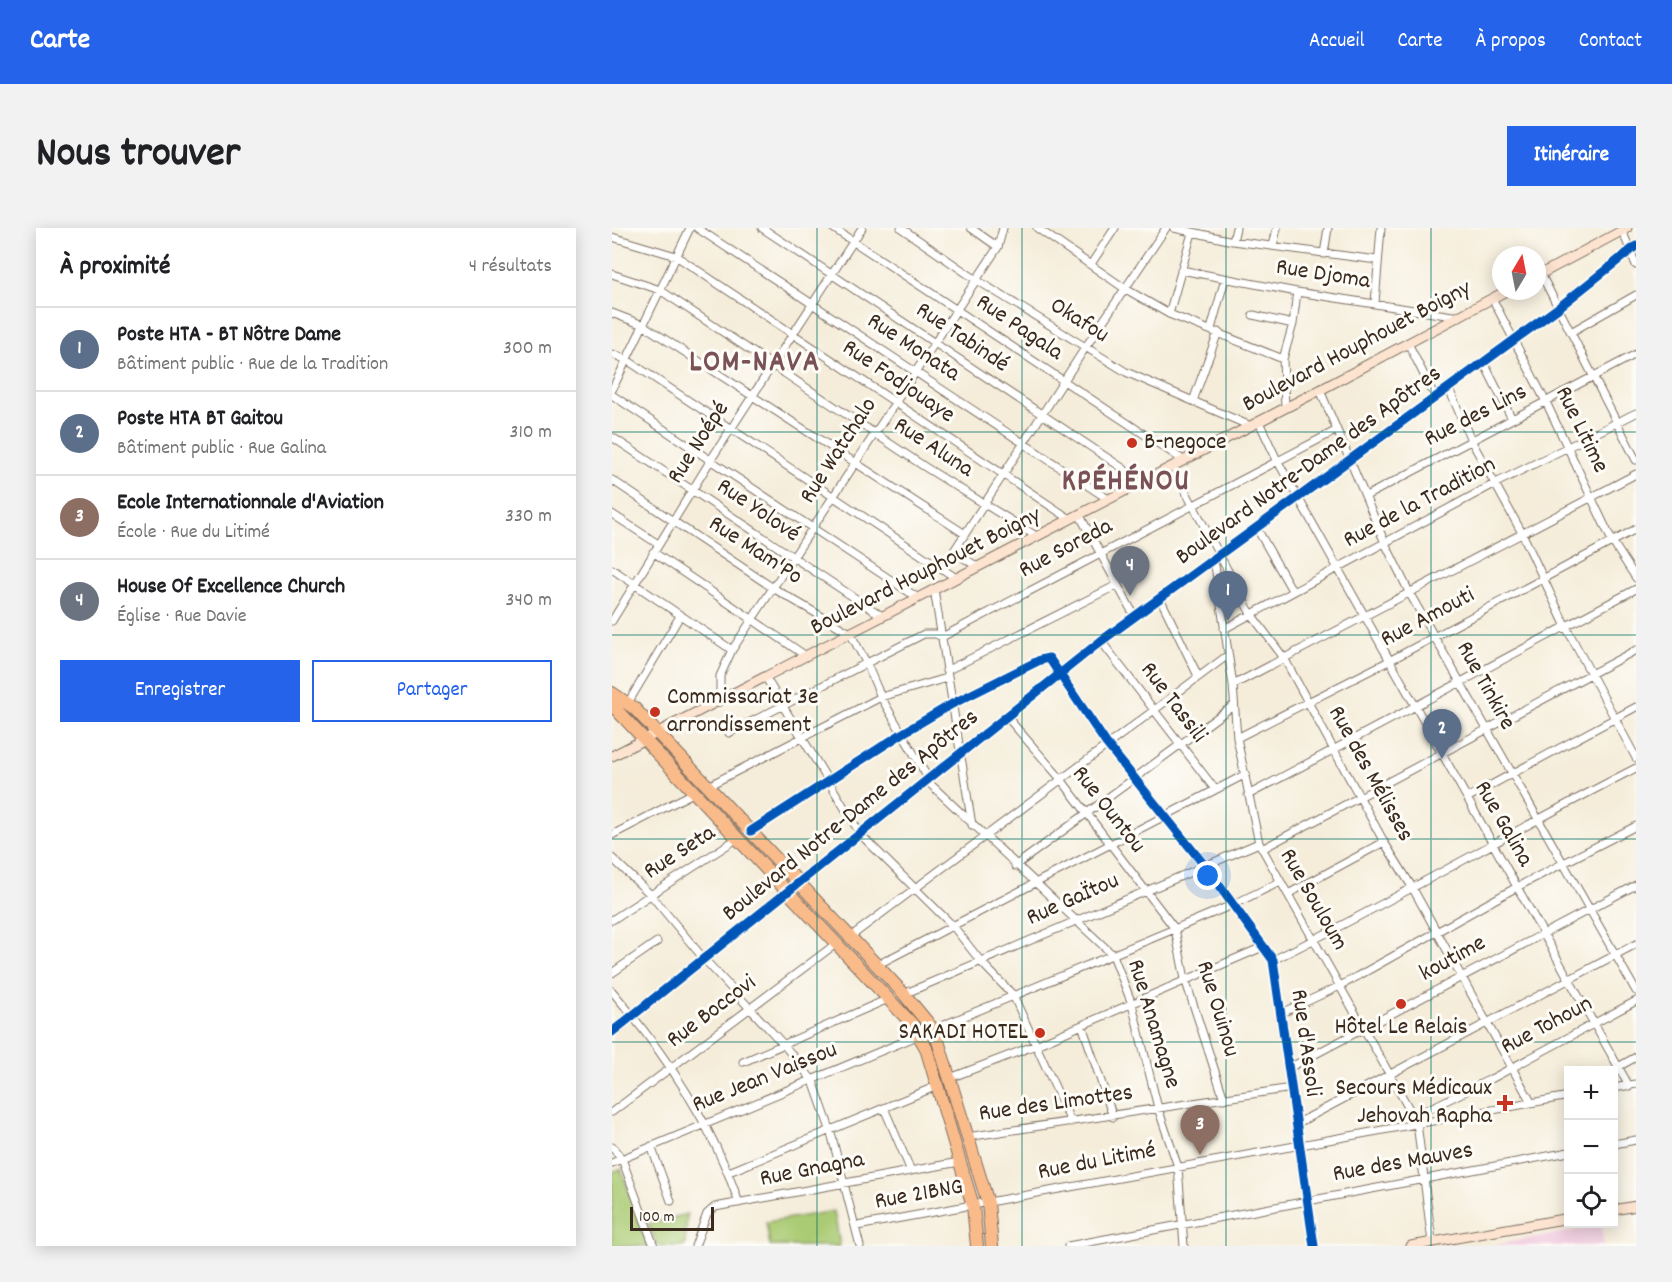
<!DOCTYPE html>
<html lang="fr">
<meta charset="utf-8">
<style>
:root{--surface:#fff;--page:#f2f2f2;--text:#202124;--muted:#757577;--line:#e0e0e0;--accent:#2563eb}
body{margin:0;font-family:Dekko,sans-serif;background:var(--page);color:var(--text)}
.controls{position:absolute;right:18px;bottom:18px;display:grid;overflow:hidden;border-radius:0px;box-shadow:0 3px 15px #0003}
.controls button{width:54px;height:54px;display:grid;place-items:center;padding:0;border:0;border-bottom:2px solid var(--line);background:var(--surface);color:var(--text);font:30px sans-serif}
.compass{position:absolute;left:880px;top:18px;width:54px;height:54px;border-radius:50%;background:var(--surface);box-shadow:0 3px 15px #0003;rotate:10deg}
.scale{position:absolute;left:18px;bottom:15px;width:84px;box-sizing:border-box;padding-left:6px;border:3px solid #3b2a1e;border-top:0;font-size:16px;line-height:21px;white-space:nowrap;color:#3b2a1e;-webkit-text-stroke:4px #fdfcf7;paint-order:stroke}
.you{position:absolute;left:596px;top:648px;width:21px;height:21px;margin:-15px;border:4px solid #fff;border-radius:50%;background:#1a73e8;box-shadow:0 0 0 9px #1a73e833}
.badge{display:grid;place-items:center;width:39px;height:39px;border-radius:50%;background:var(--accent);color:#fff;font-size:20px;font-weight:700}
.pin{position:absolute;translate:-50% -50px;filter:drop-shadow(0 2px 3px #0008)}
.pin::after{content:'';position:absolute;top:32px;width:21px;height:18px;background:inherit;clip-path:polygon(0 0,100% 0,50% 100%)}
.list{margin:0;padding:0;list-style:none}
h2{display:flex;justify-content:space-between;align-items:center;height:78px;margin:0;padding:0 24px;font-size:26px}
h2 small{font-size:20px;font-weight:400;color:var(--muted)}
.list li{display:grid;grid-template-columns:39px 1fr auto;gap:18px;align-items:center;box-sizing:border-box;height:84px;padding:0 24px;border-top:2px solid var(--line)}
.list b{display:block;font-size:22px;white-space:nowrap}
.list p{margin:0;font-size:20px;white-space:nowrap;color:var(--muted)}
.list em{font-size:20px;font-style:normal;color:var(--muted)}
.actions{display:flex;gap:12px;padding:18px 24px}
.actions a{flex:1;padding:14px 0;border:2px solid var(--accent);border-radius:0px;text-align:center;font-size:21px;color:var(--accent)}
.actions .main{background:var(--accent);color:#fff}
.icon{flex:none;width:33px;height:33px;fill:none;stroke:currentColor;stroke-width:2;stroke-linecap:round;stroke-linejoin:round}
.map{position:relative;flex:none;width:1024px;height:1018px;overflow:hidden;border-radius:0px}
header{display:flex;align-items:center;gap:36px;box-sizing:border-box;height:84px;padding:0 30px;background:var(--accent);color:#fff}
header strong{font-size:28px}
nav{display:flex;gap:33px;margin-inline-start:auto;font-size:21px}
.intro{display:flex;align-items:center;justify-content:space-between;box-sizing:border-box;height:144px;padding:0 36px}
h1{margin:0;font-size:42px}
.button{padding:15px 27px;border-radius:0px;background:var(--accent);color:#fff;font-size:21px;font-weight:700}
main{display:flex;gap:36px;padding:0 36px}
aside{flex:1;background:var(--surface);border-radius:0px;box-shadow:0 3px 15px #0003}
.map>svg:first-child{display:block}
.built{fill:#f2cfe1}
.green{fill:#aacb73;stroke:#727a48;stroke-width:1.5}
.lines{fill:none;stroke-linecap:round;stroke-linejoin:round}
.street-casing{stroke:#7c6e60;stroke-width:9}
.secondary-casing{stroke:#7c6e60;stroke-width:11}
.highway-casing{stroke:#7c6e60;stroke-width:14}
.street{stroke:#fff;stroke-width:7}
.secondary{stroke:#fde4d1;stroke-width:9}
.highway{stroke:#fabb8b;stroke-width:12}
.cycleway-casing{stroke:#fdfcf7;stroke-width:13}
.cycleway{stroke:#0057b8;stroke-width:9}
.grid{fill:none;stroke:#0f766e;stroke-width:1.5;stroke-opacity:0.55}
.poi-dot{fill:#c8321e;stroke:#fdfcf7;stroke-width:2}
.labels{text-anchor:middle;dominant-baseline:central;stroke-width:6;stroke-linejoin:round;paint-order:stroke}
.street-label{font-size:24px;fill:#3b2a1e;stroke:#fdfcf7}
.poi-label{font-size:24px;fill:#3b2a1e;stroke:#fdfcf7;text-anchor:start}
.district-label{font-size:30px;font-weight:bold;letter-spacing:1.5px;fill:#7a5256;stroke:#fdfcf7}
</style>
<header>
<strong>Carte</strong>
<nav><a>Accueil</a><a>Carte</a><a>À propos</a><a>Contact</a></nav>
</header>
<div class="intro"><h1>Nous trouver</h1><a class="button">Itinéraire</a></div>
<main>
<aside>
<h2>À proximité<small>4 résultats</small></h2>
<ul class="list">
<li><span class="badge" style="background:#5c6f8a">1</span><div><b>Poste HTA - BT Nôtre Dame</b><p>Bâtiment public · Rue de la Tradition</p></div><em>300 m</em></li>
<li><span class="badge" style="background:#5c6f8a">2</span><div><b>Poste HTA BT Gaitou</b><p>Bâtiment public · Rue Galina</p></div><em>310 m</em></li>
<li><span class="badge" style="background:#8d6e63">3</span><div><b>Ecole Internationnale d'Aviation</b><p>École · Rue du Litimé</p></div><em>330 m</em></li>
<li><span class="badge" style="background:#6b7280">4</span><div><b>House Of Excellence Church</b><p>Église · Rue Davie</p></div><em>340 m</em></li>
</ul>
<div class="actions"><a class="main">Enregistrer</a><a>Partager</a></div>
</aside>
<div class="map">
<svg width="1024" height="1018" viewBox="0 0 1024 1018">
<rect width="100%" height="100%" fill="#fdfcf7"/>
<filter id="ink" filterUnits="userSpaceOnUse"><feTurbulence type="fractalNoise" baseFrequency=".0167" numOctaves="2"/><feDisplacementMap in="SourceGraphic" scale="12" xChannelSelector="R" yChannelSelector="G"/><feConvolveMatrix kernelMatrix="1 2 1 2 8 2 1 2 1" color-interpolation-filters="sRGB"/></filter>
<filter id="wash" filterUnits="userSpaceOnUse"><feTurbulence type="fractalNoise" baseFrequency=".008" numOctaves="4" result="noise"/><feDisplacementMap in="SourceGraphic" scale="24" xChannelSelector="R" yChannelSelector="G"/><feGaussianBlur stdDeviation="1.35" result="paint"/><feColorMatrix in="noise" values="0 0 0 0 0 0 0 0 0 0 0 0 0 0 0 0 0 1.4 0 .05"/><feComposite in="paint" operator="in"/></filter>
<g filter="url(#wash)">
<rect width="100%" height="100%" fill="#f5edda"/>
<path class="built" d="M989 998 992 1018H878L919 1010Z"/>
<path class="green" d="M9 941 36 1018H0V944Z
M222 983 228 1018H158L154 994Z
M75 986 73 1018H46L36 996Z"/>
</g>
<g filter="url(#ink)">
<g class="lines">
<g class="street-casing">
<path id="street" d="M85 0 496 271
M150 0 512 241 523 257
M221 0 571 232
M289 0 363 51 514 144 636 197
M359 0 386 19
M425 0 512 60 557 86 671 131
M562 0 621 13 765 32
M1010 2 1024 37
M0 9 64 28 458 291
M621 13 624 0
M661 18 665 0
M712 26 716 0
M479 36 503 0
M569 42 685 64 847 89
M0 46 48 62 313 239 424 308
M929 46 1024 232
M880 70 934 174 1000 313 1024 350
M763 75 769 0
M0 85 31 97 353 306
M557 86 580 5
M641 87 681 96
M599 101 613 51
M959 104 1024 67
M796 115 823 169
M0 126 15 132 344 350
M872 135 900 191
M837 161 859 212 910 305 954 399 1024 530
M0 162 78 0
M708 162 773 315 798 366 1024 763
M0 167 306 370
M581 173 606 104
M673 179 671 131 681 96 685 64
M647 194 665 232 1017 858
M0 209 270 388
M560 238 639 386 672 430 772 614 800 659 919 874
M0 252 161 360 238 405 254 434 269 469 317 552
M754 268 1024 126
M0 286 46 316
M467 286 523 389
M644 299 681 364
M41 324 194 428
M342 324 366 339
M602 331 621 457 625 510 647 615 805 895 820 1014
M331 340 473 120 554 0
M0 341 120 422
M322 361 360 597
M548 370 586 448
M0 393 100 230 250 0
M612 401 882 256 1024 185
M489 413 602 560
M334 443 505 357
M154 450 249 607 341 698 370 735 401 767 459 894
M621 457 1024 246
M108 473V448L120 422 386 19 391 0
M16 475 68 388
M395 489 448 550 563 701 573 751 612 871
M117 505 312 406H324L330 409 725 202
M625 510 777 433 1024 301
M315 553 501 727 520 776 546 880 566 939 572 1018
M96 558 269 469 335 450
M636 567 1024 361
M855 570 1024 479
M139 603 291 505 340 476 428 432 437 430 494 515 593 638 661 732 702 1018
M0 607 83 564
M650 621 1024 422
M0 630 39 667 92 731 172 817 201 853 218 901 248 1018
M403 638 622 477
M676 666 772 614
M0 692 126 610
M238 709 616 427
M661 732C784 672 902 602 1024 540
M265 737 634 546
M0 745 45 714
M0 763C54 827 100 895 127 975
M292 766 647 615
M670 785 728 758 905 659 1024 598
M470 797 501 889
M131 834 276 771
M1006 839 1024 829
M677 840 1024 657
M338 850 424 817 653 718
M1002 860 1024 856
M272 880 299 943
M0 884 225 715
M800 889 879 851 1024 773
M684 896 1024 716
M355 909 680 860
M1002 916 1024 912
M39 918 59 973
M0 919 10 931 42 1018
M0 935 620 677 668 654
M117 944 325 858
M245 998 957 868
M83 1018 95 986 103 979 347 934
M456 1018 957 924"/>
</g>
<g class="secondary-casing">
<path id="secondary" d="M925 48 1015 0
M0 528 708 162 894 63
M0 804 489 413 946 80 1024 18
M1002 982 1024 978
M799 1018 957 990"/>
</g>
<g class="highway-casing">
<path id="highway" d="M0 465 22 480 292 766 320 800 326 813 376 975 380 1018
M0 477 300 796 314 820 361 978 365 1018"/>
</g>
<use href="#street" class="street"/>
<use href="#secondary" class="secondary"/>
<use href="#highway" class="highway"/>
<g class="cycleway-casing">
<path id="cycleway" d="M139 603 291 505 340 476 428 432 437 430 494 515 593 638 661 732 702 1018
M0 804 489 413 946 80 1024 18"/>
</g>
<use href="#cycleway" class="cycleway"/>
</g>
</g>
<path class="grid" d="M205 0V1018M410 0V1018M614 0V1018M819 0V1018M0 204H1024M0 407H1024M0 611H1024M0 814H1024"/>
<g class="poi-dot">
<circle cx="520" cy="215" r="6"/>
<circle cx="43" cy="484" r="6"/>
<circle cx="789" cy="776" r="6"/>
<circle cx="428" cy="805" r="6"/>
<path d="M890 866h6v6h6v6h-6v6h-6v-6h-6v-6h6z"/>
</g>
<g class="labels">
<g class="street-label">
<text transform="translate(711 47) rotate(9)">Rue Djoma</text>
<text transform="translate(467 93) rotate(32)">Okafou</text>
<text transform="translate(407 100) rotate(34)">Rue Pagala</text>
<text transform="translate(350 110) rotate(34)">Rue Tabindé</text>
<text transform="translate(745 119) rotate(-28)">Boulevard Houphouet Boigny</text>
<text transform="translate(301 120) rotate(33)">Rue Monata</text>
<text transform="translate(286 154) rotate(34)">Rue Fodjouaye</text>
<text transform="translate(864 188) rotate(-27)">Rue des Lins</text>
<text transform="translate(969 202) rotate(64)">Rue Litime</text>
<text transform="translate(87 215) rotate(-57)">Rue Noépé</text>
<text transform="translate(321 220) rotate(33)">Rue Aluna</text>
<text transform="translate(227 223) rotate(-57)">Rue Watchalo</text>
<text transform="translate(697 238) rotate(-36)">Boulevard Notre-Dame des Apôtres</text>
<text transform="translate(808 275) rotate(-28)">Rue de la Tradition</text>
<text transform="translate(146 283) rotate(34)">Rue Yolové</text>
<text transform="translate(454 321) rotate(-28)">Rue Soreda</text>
<text transform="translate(143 323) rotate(33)">Rue Mam'Po</text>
<text transform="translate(314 344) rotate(-27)">Boulevard Houphouet Boigny</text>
<text transform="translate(816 390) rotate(-28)">Rue Amouti</text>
<text transform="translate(873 458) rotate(61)">Rue Tinkire</text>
<text transform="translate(561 475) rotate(53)">Rue Tassili</text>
<text transform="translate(758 546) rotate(61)">Rue des Mélisses</text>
<text transform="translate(496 582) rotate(52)">Rue Ountou</text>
<text transform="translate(239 588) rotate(-39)">Boulevard Notre-Dame des Apôtres</text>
<text transform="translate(891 596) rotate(60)">Rue Galina</text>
<text transform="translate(68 625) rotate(-33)">Rue Seta</text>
<text transform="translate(461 672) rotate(-24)">Rue GaÏtou</text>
<text transform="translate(701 672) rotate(60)">Rue Souloum</text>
<text transform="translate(841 731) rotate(-29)">koutime</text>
<text transform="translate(605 781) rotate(73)">Rue Ouinou</text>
<text transform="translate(100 784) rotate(-37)">Rue Boccovi</text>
<text transform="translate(541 796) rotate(73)">Rue Anamagne</text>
<text transform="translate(935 798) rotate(-28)">Rue Tohoun</text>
<text transform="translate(693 815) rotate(82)">Rue d'Assoli</text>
<text transform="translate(153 850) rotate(-22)">Rue Jean Vaissou</text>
<text transform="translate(444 876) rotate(-8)">Rue des Limottes</text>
<text transform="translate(485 934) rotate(-11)">Rue du Litimé</text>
<text transform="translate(791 935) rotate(-10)">Rue des Mauves</text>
<text transform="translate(200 942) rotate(-11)">Rue Gnagna</text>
<text transform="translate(307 967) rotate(-10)">Rue 21BNG</text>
</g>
<g class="poi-label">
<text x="532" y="215">B-negoce</text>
<text x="55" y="470">Commissariat 3e<tspan x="55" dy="28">arrondissement</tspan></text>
<text x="789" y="800" text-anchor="middle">Hôtel Le Relais</text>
<text x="416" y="805" text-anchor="end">SAKADI HOTEL</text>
<text x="880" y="861" text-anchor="end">Secours Médicaux<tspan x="880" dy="28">Jehovah Rapha</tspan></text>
</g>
<g class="district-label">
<text x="143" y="136">LOM-NAVA</text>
<text x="514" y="255">KPÉHÉNOU</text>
</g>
</g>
</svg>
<div class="controls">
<button>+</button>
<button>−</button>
<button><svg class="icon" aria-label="locate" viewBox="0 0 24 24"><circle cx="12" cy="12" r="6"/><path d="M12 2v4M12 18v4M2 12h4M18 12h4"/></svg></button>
</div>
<svg class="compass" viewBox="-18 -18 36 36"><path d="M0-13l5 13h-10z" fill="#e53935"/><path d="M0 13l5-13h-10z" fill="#757577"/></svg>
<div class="scale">100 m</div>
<div class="you"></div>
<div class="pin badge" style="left:616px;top:393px;background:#5c6f8a">1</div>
<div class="pin badge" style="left:830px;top:531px;background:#5c6f8a">2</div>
<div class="pin badge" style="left:588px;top:927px;background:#8d6e63">3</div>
<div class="pin badge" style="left:518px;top:368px;background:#6b7280">4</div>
</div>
</main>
